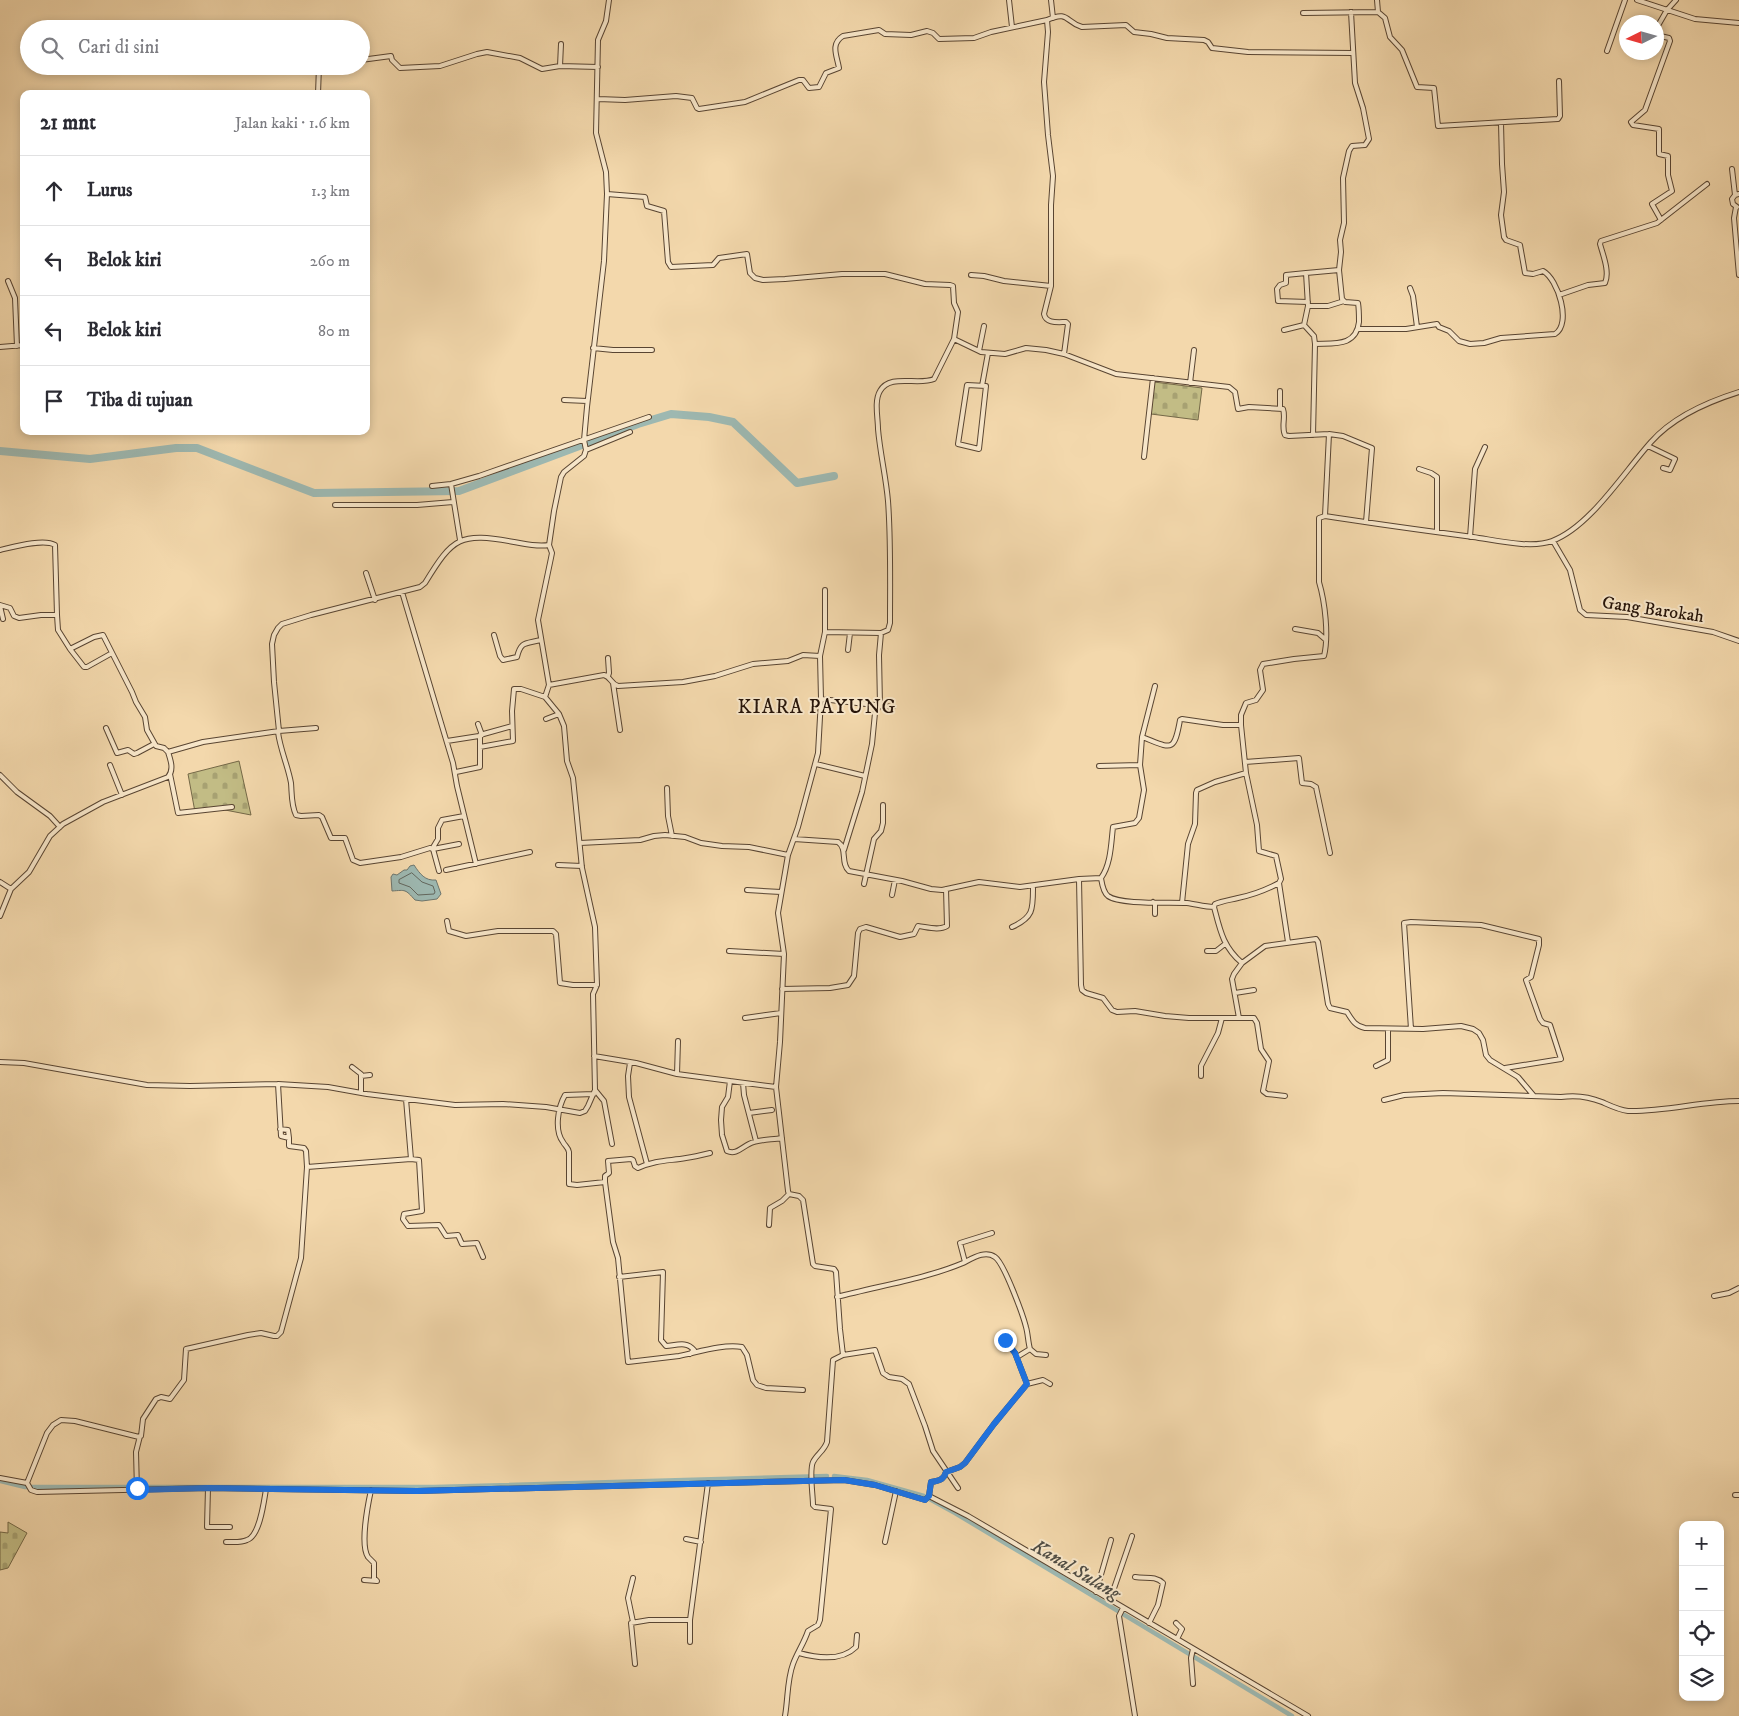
<!DOCTYPE html>
<html lang="id">
<meta charset="utf-8">
<style>
:root{--surface:#fff;--page:#f2f2f3;--text:#2b2b33;--muted:#7c7c81;--line:#e1e1e2}
body{margin:0;font-family:"IM FELL DW Pica",serif;background:var(--page);color:var(--text)}
.controls{position:absolute;right:15px;bottom:15px;display:grid;overflow:hidden;border-radius:10px;box-shadow:0 2px 8px #0003}
.controls button{width:45px;height:45px;display:grid;place-items:center;padding:0;border:0;border-bottom:1px solid var(--line);background:var(--surface);color:var(--text);font:25px sans-serif}
.compass{position:absolute;left:1619px;top:15px;width:45px;height:45px;border-radius:50%;background:var(--surface);box-shadow:0 2px 8px #0003;rotate:265deg}
.stop{position:absolute;width:15px;height:15px;margin:-11px;border:4px solid #1a73e8;border-radius:50%;background:#fff}
.stop.end{background:#1a73e8;border-color:#fff;box-shadow:0 1px 5px #0008}
.list{margin:0;padding:0;list-style:none}
h2{display:flex;justify-content:space-between;align-items:center;height:65px;margin:0;padding:0 20px;font-size:21px}
h2 small{font-size:16px;font-weight:400;color:var(--muted)}
.list li{display:grid;grid-template-columns:32px 1fr auto;gap:15px;align-items:center;box-sizing:border-box;height:70px;padding:0 20px;border-top:1px solid var(--line)}
.list b{display:block;font-size:19px;white-space:nowrap}
.list em{font-size:16px;font-style:normal;color:var(--muted)}
.icon{flex:none;width:28px;height:28px;fill:none;stroke:currentColor;stroke-width:2;stroke-linecap:round;stroke-linejoin:round}
.map{position:relative;flex:none;width:1739px;height:1716px;overflow:hidden}
.search{position:absolute;background:var(--surface);box-shadow:0 2px 8px #0003;left:20px;top:20px;width:350px;height:55px;display:flex;align-items:center;gap:12px;box-sizing:border-box;padding:0 18px;border-radius:28px;color:var(--muted);font-size:19px}
.panel{position:absolute;background:var(--surface);box-shadow:0 2px 8px #0003;left:20px;top:90px;width:350px;height:345px;border-radius:10px}
.map>svg:first-child{display:block}
.cemetery{fill:url(#cemetery-stones);stroke:#746847}
.water{fill:#9db8b1;stroke:#6d766e}
.lines{fill:none;stroke-linecap:round;stroke-linejoin:round}
.shore{stroke:#62665d;stroke-width:1}
.canal{stroke:#9db8b1;stroke-width:4.5}
.river{stroke:#9db8b1;stroke-width:8}
.minor-casing{stroke:#594532;stroke-width:6}
.minor{stroke:#f7e6c9;stroke-width:4}
.route{stroke:#1a73e8;stroke-width:6}
.labels{text-anchor:middle;dominant-baseline:central;stroke-width:4;stroke-linejoin:round;paint-order:stroke}
.street-label{font-size:18px;fill:#261409;stroke:#f7e6c9}
.water-label{font-size:19px;font-style:italic;fill:#504d44;stroke:#f7e6c9}
.quarter-label{font-size:20px;letter-spacing:1px;fill:#261409;stroke:#f7e6c9}
</style>
<div class="map">
<svg width="1739" height="1716" viewBox="0 0 1739 1716">
<defs>
<pattern id="cemetery-stones" width="16" height="16" patternUnits="userSpaceOnUse" patternTransform="scale(1.25)"><rect width="16" height="16" fill="#c2bc85"/><path d="M2 7V4a2 2 0 0 1 4 0v3zM10 15v-3a2 2 0 0 1 4 0v3z" fill="#a7a172"/></pattern>
</defs>
<rect width="100%" height="100%" fill="#f3d8ac"/>
<filter id="stains"><feTurbulence type="fractalNoise" baseFrequency=".004" numOctaves="4"/><feColorMatrix values="0 0 0 0 .2 0 0 0 0 .09 0 0 0 0 .02 0 0 0 .5 -.17"/></filter>
<radialGradient id="worn" r=".72"><stop offset=".6" stop-color="#630" stop-opacity="0"/><stop offset="1" stop-color="#630" stop-opacity=".3"/></radialGradient>
<path class="cemetery" d="M1154 382 1202 388 1198 420 1151 414Z
M239 761 251 815 220 809 195 812 188 774Z
M8 1522 27 1533 8 1568 0 1570V1532L8 1533Z"/>
<path class="water" d="M414 865C420 874 425 881 436 880L441 894 437 899 422 901 415 900C405 889 406 890 392 891L391 877 393 874 397 875 404 870H407L410 866Z"/>
<g class="lines">
<path class="shore" d="M412 873 422 882 433 886 435 892 434 894 418 895 410 887 399 883V880Z"/>
<path class="canal" d="M834 1476 867 1480 924 1496 955 1513 1292 1716
M0 1481 25 1487H435L827 1476"/>
<path class="river" d="M0 451 90 459 176 448H197L314 493 459 491 638 424 671 414 709 417 733 422 797 483 834 476"/>
<g class="minor-casing">
<path id="minor" d="M1009 0 1012 27
M1051 0 1053 18
M1637 0 1695 19 1739 23
M1378 12 1385 18 1390 37 1402 50 1417 87 1434 88 1438 126 1558 119 1560 116 1559 81
M1303 13 1378 12 1377 0
M1047 20C1069 10 1065 22 1082 27L1126 25 1134 32 1151 34 1167 38 1204 40 1208 42 1212 48 1248 52 1353 53
M1656 29 1667 10 1676 0
M1656 35 1669 38 1670 41 1645 110 1631 122 1633 125 1659 129V154L1668 156V175L1672 191 1652 204 1661 220
M1607 51 1625 0
M361 60 391 56 392 60 400 68 440 66 477 54 487 52 520 58 542 69 560 66 598 67
M560 66 561 44
M291 68 319 67
M318 94 319 66
M598 99 625 100 676 96 692 98 697 108 699 109 745 102 799 80H803L809 88 819 87 826 73 839 68C837 56 830 44 843 36L879 30 885 34 911 35 927 31 933 33 939 39 974 38 991 32 1047 20 1048 32 1044 82 1048 135 1053 176 1051 205V286L1004 281 984 276 971 275
M1732 169 1735 195
M607 194 645 197 647 206 664 211 668 262 671 267 713 265 719 258 747 254 750 273 755 278 763 280 785 279 842 274H885L925 284 950 285 953 286 954 303 958 312 954 339 934 379C918 386 890 373 880 391 874 401 878 418 878 429 880 453 886 477 888 501 891 541 890 583 890 623L888 630 881 633 825 632 820 656 821 699 818 753 798 827 788 855 778 913 784 954 780 1042 776 1087 788 1191 789 1194 799 1196 803 1200 813 1264 815 1266 834 1269 836 1272 840 1329 843 1355
M1736 207 1734 218 1739 275
M1737 207 1733 204 1732 199 1735 195 1739 194
M1306 273 1286 275V283L1280 285 1277 289 1278 301 1308 302
M8 281 15 298 17 346
M1051 286 1044 314C1046 324 1058 322 1066 322L1068 324 1064 354
M1410 288 1413 296 1417 327
M1559 295 1588 285 1605 283C1610 272 1603 255 1600 244L1601 241 1657 223 1707 184
M1308 306H1328L1344 301
M984 326 979 351 981 352 1005 354 1026 348 1046 350 1064 354 1116 374 1229 387 1235 392 1238 409 1249 407 1283 409C1286 417 1281 427 1285 435L1289 436 1329 434 1325 516
M1358 329H1406L1437 324 1439 327 1449 331 1459 341 1470 344 1484 343 1501 338 1555 334C1572 324 1558 279 1543 271L1533 274 1525 273 1520 245 1506 240 1504 237 1501 215 1504 192 1502 164 1501 123
M1284 330 1304 325
M954 339 979 351
M1315 344 1314 336 1304 325 1308 306 1306 273 1339 270
M0 347 24 345
M593 348 613 350H652
M1190 383 1194 350
M967 385 986 386 979 449 958 444Z
M982 386 988 353
M1280 391V408
M564 400 587 401
M1329 434 1343 436 1372 448 1366 522
M1313 435 1315 344C1334 343 1356 347 1359 322 1359 315 1359 309 1358 303L1345 302 1342 299 1339 270 1341 252 1340 240 1344 223 1343 178 1349 151 1352 146 1365 145 1369 139 1363 108 1355 83 1351 12
M1648 446 1675 459 1670 470 1663 468
M586 450 630 432
M1144 457 1153 378
M1419 469 1431 473 1437 477V532
M451 484 460 540
M432 486 451 484 479 476 649 417
M335 505H417L453 502
M1470 537 1475 469 1485 447
M1553 541 1570 570 1580 610 1586 615 1627 617 1713 632 1739 641
M0 550C13 547 44 538 55 545L57 615
M366 573 375 600
M402 592 453 763 457 786 476 864
M0 605 10 608 14 616 19 618 41 615H57L58 630 70 649 94 637 103 635 132 692 136 702 145 717 147 730 156 746 164 748 168 752
M0 606 3 619
M1295 629 1318 633 1326 640
M825 632V590
M494 635 500 656 503 660 517 657C521 641 525 644 541 640
M70 649 84 667H87L112 653
M848 650 850 633
M608 676 609 673 608 658
M613 683 620 730
M549 685 604 675C611 677 611 684 618 686L683 682 715 676 753 664 788 661 803 655 820 656
M1155 686 1142 737 1140 765 1144 790 1139 818 1135 823 1113 827C1111 844 1111 864 1101 878 1102 884 1103 892 1108 896 1120 905 1170 902 1187 903 1196 904 1204 907 1214 907 1220 930 1223 947 1242 963L1234 974 1232 979 1239 1018
M821 699 893 707
M546 719 559 714
M478 724 482 735
M106 728 117 753 128 750 134 754 137 753 154 744
M279 731 316 728
M278 732C280 749 288 766 291 783 292 794 291 805 296 815L301 816 319 815 322 817 331 838H345L353 860 360 863 401 857 430 848 433 849 439 871
M1142 737C1171 748 1174 754 1180 720L1182 719 1223 725H1241
M447 741 479 736
M480 747 513 741 512 711 514 689H521L545 697
M1245 762 1299 758 1302 783 1311 784 1316 787 1330 853
M816 764 865 776
M110 765 122 795
M1099 766 1140 765
M456 772 480 767V735L512 726
M170 774 178 813 232 807
M0 775 17 792 50 816 60 827
M667 788 668 816 672 836
M794 839 838 842C848 849 840 863 849 871L902 881 931 889 942 890 979 882 1020 887 1079 879 1101 878
M580 843 640 840 654 836 665 835 685 837 701 843 722 846 749 847 788 855
M432 849 438 839V828L442 820 464 816
M433 849 459 844
M844 850 862 792 872 744 875 713 880 705 879 655 881 633
M558 865 582 866
M446 870 530 852
M1079 879 1081 985 1082 990 1086 993 1103 998 1112 1010 1117 1012 1135 1011 1165 1016 1189 1018H1222
M0 882 11 889
M1279 883 1288 942
M864 884 874 839 881 831 883 823V805
M747 890 781 892
M892 895 895 880
M1153 902 1155 904V914
M1182 903 1188 844 1195 824 1196 793 1197 790 1215 782 1246 773
M1214 907 1215 904C1222 901 1230 900 1238 898 1253 895 1266 890 1279 883L1281 879 1276 856 1259 851 1257 825 1246 773 1241 725V715L1246 703 1256 700 1263 690 1260 670 1263 664 1294 659 1324 656C1329 636 1325 602 1319 582V518L1325 516 1338 518C1383 525 1428 531 1473 537 1495 540 1531 549 1552 541 1590 527 1624 472 1651 442 1673 417 1707 402 1739 392
M0 916 11 889 29 872 50 836 63 824 103 802 168 777C174 770 171 761 168 752L203 742 279 731 274 682 272 644 274 635 278 628 282 624 311 615 420 587 425 583C453 537 460 532 514 542 526 544 536 547 549 545L554 511 561 477 564 472 584 456 586 450 584 440 587 407 604 261 607 194 606 172 596 133 598 40 606 21 609 0
M447 921 449 931 466 936 498 931H553L556 934 560 983 573 985H597
M1012 927C1034 917 1033 909 1033 886
M729 951 784 954
M1207 951H1216L1225 944
M1242 963 1265 946 1316 939 1318 942 1328 1004 1330 1008 1347 1012C1352 1020 1355 1026 1365 1028L1423 1029 1461 1026 1473 1029 1479 1033 1483 1040 1486 1055 1490 1060 1518 1077 1534 1096
M782 989 830 988 848 985 854 976 858 933 860 929 866 927 900 937 914 934 918 926C927 927 939 931 947 926L946 889
M1235 993 1254 990
M745 1018 781 1013
M1411 1029 1404 923 1411 922 1481 925 1539 939V945L1531 977 1526 980 1540 1019 1543 1023 1550 1025 1561 1059 1505 1068
M594 1056 636 1063 677 1074 776 1087
M0 1062 24 1063 147 1085 190 1086 278 1084 328 1087 367 1094 455 1105 503 1104 546 1107 580 1113 585 1111 588 1106 595 1090 593 994 597 985 595 927 582 868 573 778 567 761 564 726 559 714 545 697 549 685 538 620 551 558 552 553 549 545
M630 1063 628 1076 629 1097 647 1164
M1376 1066 1388 1060V1029
M352 1067 361 1074V1093
M677 1074 678 1041
M361 1076 370 1075
M1201 1076V1066L1218 1033 1222 1018H1254L1257 1023 1261 1049 1269 1061 1263 1091 1267 1094 1285 1096
M730 1081 728 1097 722 1107 721 1120 722 1135 727 1151C736 1155 741 1148 749 1144 759 1139 771 1140 782 1138
M743 1083 744 1095 756 1141
M595 1090 604 1101 612 1144
M594 1094 565 1095C558 1107 554 1130 563 1142 565 1146 568 1147 569 1152V1184L577 1185 605 1182
M1384 1100 1404 1095 1443 1093 1561 1097C1575 1095 1590 1097 1602 1102 1611 1106 1619 1110 1628 1111 1665 1112 1702 1101 1739 1101
M749 1113 772 1110
M280 1129 288 1130 289 1138
M710 1153C702 1155 694 1157 686 1158 668 1161 656 1160 638 1168L635 1166 633 1160 631 1159 608 1161 609 1173 605 1176V1182L613 1242 618 1258 628 1362C645 1360 662 1358 679 1356 699 1352 722 1344 742 1347L747 1355 753 1380 757 1385 766 1388 803 1390
M411 1159 419 1160 422 1211 404 1214 403 1219 408 1226 439 1225 446 1236 458 1235 462 1244 477 1243 483 1257
M307 1167 411 1159 406 1099
M769 1225 770 1208 782 1201 789 1194
M965 1262 960 1243 992 1233
M619 1277 663 1272 661 1340 666 1346C677 1345 687 1341 694 1350L690 1354
M1714 1296 1729 1293 1739 1288
M837 1297C878 1286 925 1279 963 1263 973 1258 985 1250 995 1257 1004 1263 1023 1315 1026 1327 1028 1334 1028 1342 1030 1349L1036 1354 1046 1355
M1005 1340 1015 1353 1027 1384
M1017 1357 1030 1349
M0 1478 27 1483 31 1490 37 1492 208 1488 417 1491 844 1480 875 1485 925 1500 929 1496 931 1482C938 1481 944 1480 946 1472L960 1467 965 1463 994 1424 1027 1384 1043 1380 1050 1384
M27 1483 47 1433 53 1425 61 1420 75 1421 139 1437 141 1436 143 1419 156 1399 161 1397 170 1399 184 1380 186 1349 248 1335 261 1333 274 1336H277L281 1332 301 1258 307 1167 306 1151 304 1148 289 1146V1138L281 1136 278 1084
M208 1488 207 1527H230
M137 1490 136 1452 140 1436
M1735 1495H1739
M929 1496 968 1516 1308 1716
M686 1539 701 1542
M226 1542C233 1542 241 1543 247 1540 260 1536 264 1501 266 1489
M885 1542 896 1491
M1135 1577C1145 1579 1155 1575 1163 1583L1158 1605 1149 1623
M633 1578 628 1598 633 1622
M364 1580 377 1581 374 1578V1563C372 1561 370 1559 368 1557 360 1545 368 1504 371 1490
M1096 1592 1111 1540
M1110 1600 1132 1536
M1123 1608 1119 1616 1135 1716
M1176 1623 1182 1629 1177 1639
M690 1642V1620L708 1483
M799 1653C817 1658 842 1661 856 1647L857 1635
M635 1664 631 1623 649 1620H690
M1193 1684 1191 1658 1193 1649
M785 1716C788 1699 787 1680 793 1664 797 1653 804 1643 808 1631L818 1625 820 1620 831 1509 815 1507 813 1505C813 1495 809 1470 813 1462 817 1454 824 1451 827 1442L833 1360 843 1355 875 1350 883 1373 889 1377 902 1379 909 1384 925 1426 933 1451 958 1488"/>
</g>
<use href="#minor" class="minor"/>
</g>
<g class="lines">
<path class="route" d="M137 1488V1490L208 1488 417 1491 844 1480 875 1485 925 1500 929 1496 931 1482C938 1481 944 1480 946 1472L960 1467 965 1463 994 1424 1027 1384 1015 1353 1005 1340"/>
</g>
<g class="labels">
<g class="street-label">
<text transform="translate(1653 610) rotate(8)">Gang Barokah</text>
</g>
<g class="water-label">
<text transform="translate(1076 1570) rotate(31)">Kanal Sulang</text>
</g>
<g class="quarter-label">
<text x="817" y="707">KIARA PAYUNG</text>
</g>
</g>
<rect width="100%" height="100%" filter="url(#stains)"/>
<rect width="100%" height="100%" fill="url(#worn)"/>
</svg>
<div class="controls">
<button>+</button>
<button>−</button>
<button><svg class="icon" aria-label="locate" viewBox="0 0 24 24"><circle cx="12" cy="12" r="6"/><path d="M12 2v4M12 18v4M2 12h4M18 12h4"/></svg></button>
<button><svg class="icon" aria-label="layers" viewBox="0 0 24 24"><path d="M12 4l9 5-9 5-9-5zM3 14l9 5 9-5"/></svg></button>
</div>
<svg class="compass" viewBox="-18 -18 36 36"><path d="M0-13l5 13h-10z" fill="#e53935"/><path d="M0 13l5-13h-10z" fill="#7c7c81"/></svg>
<div class="stop" style="left:137px;top:1488px"></div>
<div class="stop end" style="left:1005px;top:1340px"></div>
<div class="search"><svg class="icon" aria-label="search" viewBox="0 0 24 24"><circle cx="10" cy="10" r="6"/><path d="M15 15l6 6"/></svg>Cari di sini</div>
<section class="panel">
<h2>21 mnt<small>Jalan kaki · 1.6 km</small></h2>
<ul class="list">
<li><svg class="icon" aria-label="ahead" viewBox="0 0 24 24"><path d="M12 20V5M6 11l6-6 6 6"/></svg><div><b>Lurus</b></div><em>1.3 km</em></li>
<li><svg class="icon" aria-label="left" viewBox="0 0 24 24"><path d="M17 20v-9H6M10 6l-5 5 5 5"/></svg><div><b>Belok kiri</b></div><em>260 m</em></li>
<li><svg class="icon" aria-label="left" viewBox="0 0 24 24"><path d="M17 20v-9H6M10 6l-5 5 5 5"/></svg><div><b>Belok kiri</b></div><em>80 m</em></li>
<li><svg class="icon" aria-label="arrive" viewBox="0 0 24 24"><path d="M6 21V4h12l-3 4 3 4H6"/></svg><div><b>Tiba di tujuan</b></div></li>
</ul>
</section>
</div>
